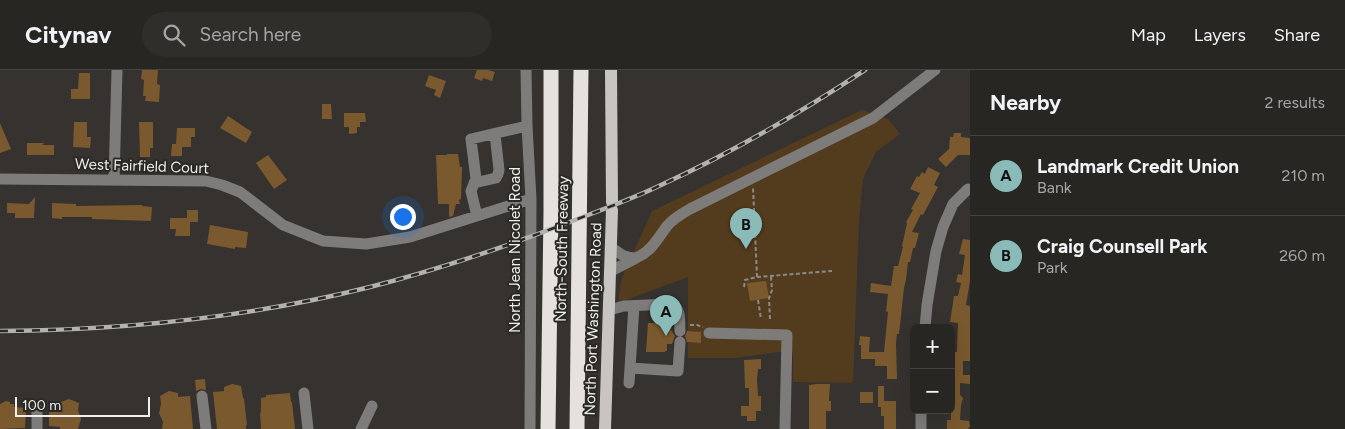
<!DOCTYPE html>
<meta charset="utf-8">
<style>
:root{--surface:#282623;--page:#302e2b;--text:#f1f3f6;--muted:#a5a5a6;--line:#444341;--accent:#8bbbb9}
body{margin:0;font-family:Figtree,sans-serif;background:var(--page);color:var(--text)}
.controls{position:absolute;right:15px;bottom:15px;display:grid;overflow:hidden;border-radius:8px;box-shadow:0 5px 20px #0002}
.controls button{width:45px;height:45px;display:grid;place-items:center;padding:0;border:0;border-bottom:1px solid var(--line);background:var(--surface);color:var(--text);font:25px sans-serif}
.scale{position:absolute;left:15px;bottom:12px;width:135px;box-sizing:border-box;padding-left:5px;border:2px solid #efeeeb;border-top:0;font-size:14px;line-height:18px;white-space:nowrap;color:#efeeeb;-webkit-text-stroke:4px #2b2925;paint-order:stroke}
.you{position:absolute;left:402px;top:146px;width:18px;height:18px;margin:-12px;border:4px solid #fff;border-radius:50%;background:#1a73e8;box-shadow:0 0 0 8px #1a73e833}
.badge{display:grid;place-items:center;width:32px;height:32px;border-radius:50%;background:var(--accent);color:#111;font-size:16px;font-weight:700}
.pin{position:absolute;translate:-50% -41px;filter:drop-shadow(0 1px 2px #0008)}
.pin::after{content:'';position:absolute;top:26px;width:18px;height:15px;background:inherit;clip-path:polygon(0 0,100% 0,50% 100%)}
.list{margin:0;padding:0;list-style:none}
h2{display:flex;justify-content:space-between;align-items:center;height:65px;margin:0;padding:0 20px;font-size:21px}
h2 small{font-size:16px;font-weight:400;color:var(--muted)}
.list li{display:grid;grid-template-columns:32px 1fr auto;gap:15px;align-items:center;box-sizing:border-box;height:80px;padding:0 20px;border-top:1px solid var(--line)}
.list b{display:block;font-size:19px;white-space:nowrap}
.list p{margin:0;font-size:16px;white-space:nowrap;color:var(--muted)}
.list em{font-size:16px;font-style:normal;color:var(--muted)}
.icon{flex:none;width:28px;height:28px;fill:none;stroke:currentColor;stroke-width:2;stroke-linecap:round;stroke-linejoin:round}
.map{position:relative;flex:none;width:970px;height:359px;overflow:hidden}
header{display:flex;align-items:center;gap:30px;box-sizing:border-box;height:70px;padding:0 25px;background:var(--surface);border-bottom:1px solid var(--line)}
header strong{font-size:24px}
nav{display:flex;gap:28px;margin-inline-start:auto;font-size:18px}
.search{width:350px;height:45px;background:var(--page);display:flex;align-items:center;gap:12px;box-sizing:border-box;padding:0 18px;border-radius:28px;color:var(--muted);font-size:19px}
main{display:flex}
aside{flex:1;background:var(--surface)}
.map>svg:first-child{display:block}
.green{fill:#533c1e}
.building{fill:#7a592e}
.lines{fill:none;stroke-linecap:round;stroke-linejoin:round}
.path{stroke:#8c8a87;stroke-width:2;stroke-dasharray:4 2.5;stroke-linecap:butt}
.minor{stroke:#7d7c7a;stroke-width:11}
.major{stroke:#c7c4c1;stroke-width:12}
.highway{stroke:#e5e1dc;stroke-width:15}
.rail-casing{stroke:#b3b2af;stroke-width:4.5}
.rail{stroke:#2b2925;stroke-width:2.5;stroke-dasharray:8;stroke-linecap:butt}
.labels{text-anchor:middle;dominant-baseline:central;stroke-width:4;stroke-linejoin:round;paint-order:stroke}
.street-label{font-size:15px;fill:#efeeeb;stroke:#2b2925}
</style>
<header>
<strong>Citynav</strong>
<div class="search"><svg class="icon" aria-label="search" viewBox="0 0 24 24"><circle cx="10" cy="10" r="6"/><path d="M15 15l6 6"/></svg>Search here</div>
<nav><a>Map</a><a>Layers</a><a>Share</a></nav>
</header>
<main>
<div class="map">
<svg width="970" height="359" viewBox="0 0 970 359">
<rect width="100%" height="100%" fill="#35322f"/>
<path class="green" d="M862 40 888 49 900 64 876 82 863 109 859 150 853 313 793 312V282H778L735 288H688V207L618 233 621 210 652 141Z"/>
<path class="building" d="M142 0H158L157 14 160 15 159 32 145 31 146 26H143L144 10 141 9Z
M477 0H488L495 2 492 11 483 8 482 11 474 8Z
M79 3H90V29H71V19H78Z
M429 5 446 11 440 28 434 25 436 20 425 16Z
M322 34H331L332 49H322Z
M344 43H365L366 52H360V57H357V63L349 64V57H344Z
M228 46 252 62 246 73 220 58Z
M74 52H87V67H91L90 78 73 77Z
M139 52H153V78H150V87H140Z
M0 53 11 79 0 83Z
M177 58H195V67H191V77H182V86H171L172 74H176Z
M954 63H961V67L970 68V85H958L946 97 938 89 949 79 950 67H953Z
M27 73H44L42 75H54V85H27Z
M447 84H458L460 97H462V100L461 129 459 130 460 134H456L453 146 449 147V134H438L436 85H447Z
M268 85 287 110 274 119 256 93Z
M928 97 940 103 934 115 938 117 923 145 921 144 912 162 919 163 915 178H913L910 192H908L906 210 904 218 899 264H897L896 273 897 309H887V296H875V289H861V275H859L860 266 870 267 869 282H884L888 242 886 241 888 224 870 222 871 213 891 216 894 196H898L903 177 902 176 907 153 906 152 913 140 911 139 920 123 910 119 917 106 919 107 922 102 925 104Z
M35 127 34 148H15V143H7V133L29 134Z
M52 133 76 134V136L142 135V136L152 137 151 151 92 149V147H62V149L52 148Z
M187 140H198V152H190V166H175L176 159H170V148H187Z
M210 155 248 162 246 178 235 177V179L207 174Z
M963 169 970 170V211L966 235 970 236V291H963V305H970V314L960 313V325L963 328 961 335 960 350 969 351 970 356 968 359H947V350H951V282H957L958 253 950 252 954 226H958L961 213 956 212 958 204 962 205 965 185 959 184Z
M766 211 769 228 750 231 747 213Z
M648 253H672L671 260 675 266 672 274H667V281H665V282H646Z
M687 261 701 262V273L687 272 685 266Z
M761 289V299H758L757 309 758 326H761V341H756V351H747V346H741V336H749V318H745L744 290Z
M205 309 206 320 201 319 196 321 195 310Z
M232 314 241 316 243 328H244L247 355H246V359H217L213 322 224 321V317Z
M817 314H830L829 331H831V341H826V359H809V315Z
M878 316H884V331H896V359H884V346H881V337H878Z
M169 321 178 323V327L190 326 193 359H162L163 352 159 343 161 334 160 326Z
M860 322H873V333H860Z
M290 323 291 332H292L295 359H261L260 343 261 342V328L266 327V325Z
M69 329 79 333 78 340 81 349 78 359H60V357L49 356V336H61V332Z
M6 331 10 332V334H14V337L26 338 25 358 0 359V334Z"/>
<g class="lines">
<path class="path" d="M757 207 832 201
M744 217 745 210 757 207 753 117
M758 230 761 249
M770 249 769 228 772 220 771 207
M690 255H697L703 257"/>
<path class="minor" d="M526 0 527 56 531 129 530 359
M0 109 206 111 222 115 240 122 283 155 323 171 366 174 410 167 531 129
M114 110 117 0
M474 113 496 108 498 104 499 100 495 64
M477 146 471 121 476 109 471 69 527 56
M636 188C651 182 658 168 667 156 673 149 681 144 690 139L873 48 935 0
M611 201 636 188C625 188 620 184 612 178
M634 236 630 298 678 301 680 272
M609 240 624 236 671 234C682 239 679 250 680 261
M925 258 927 235 936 181 943 157 953 134 968 119
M709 263 787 265 785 359
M629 313 630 298
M304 323 308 359
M202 326 206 359
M37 359V339
M361 359 372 336
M921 359V340"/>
<path class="major" d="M611 0 612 132
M605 359 612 140"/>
<path class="highway" d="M548 359 551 142V0
M577 359 581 0"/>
<g class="rail-casing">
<path id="rail" d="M0 261C122 260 251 247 370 217 437 200 502 178 567 153 598 141 630 130 661 115 731 83 800 43 865 0"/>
</g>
<use href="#rail" class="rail"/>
</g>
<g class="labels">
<g class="street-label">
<text transform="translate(142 96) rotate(2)">West Fairfield Court</text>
<text transform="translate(562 179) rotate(-89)">North-South Freeway</text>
<text transform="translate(515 180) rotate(-90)">North Jean Nicolet Road</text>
<text transform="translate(593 249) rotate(-88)">North Port Washington Road</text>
</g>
</g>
</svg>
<div class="controls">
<button>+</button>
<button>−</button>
</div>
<div class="scale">100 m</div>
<div class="you"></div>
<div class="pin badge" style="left:666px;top:266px">A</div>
<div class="pin badge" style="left:746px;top:179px">B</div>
</div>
<aside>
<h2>Nearby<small>2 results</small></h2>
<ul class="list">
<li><span class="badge">A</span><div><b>Landmark Credit Union</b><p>Bank</p></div><em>210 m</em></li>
<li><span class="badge">B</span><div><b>Craig Counsell Park</b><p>Park</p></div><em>260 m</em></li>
</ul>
</aside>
</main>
